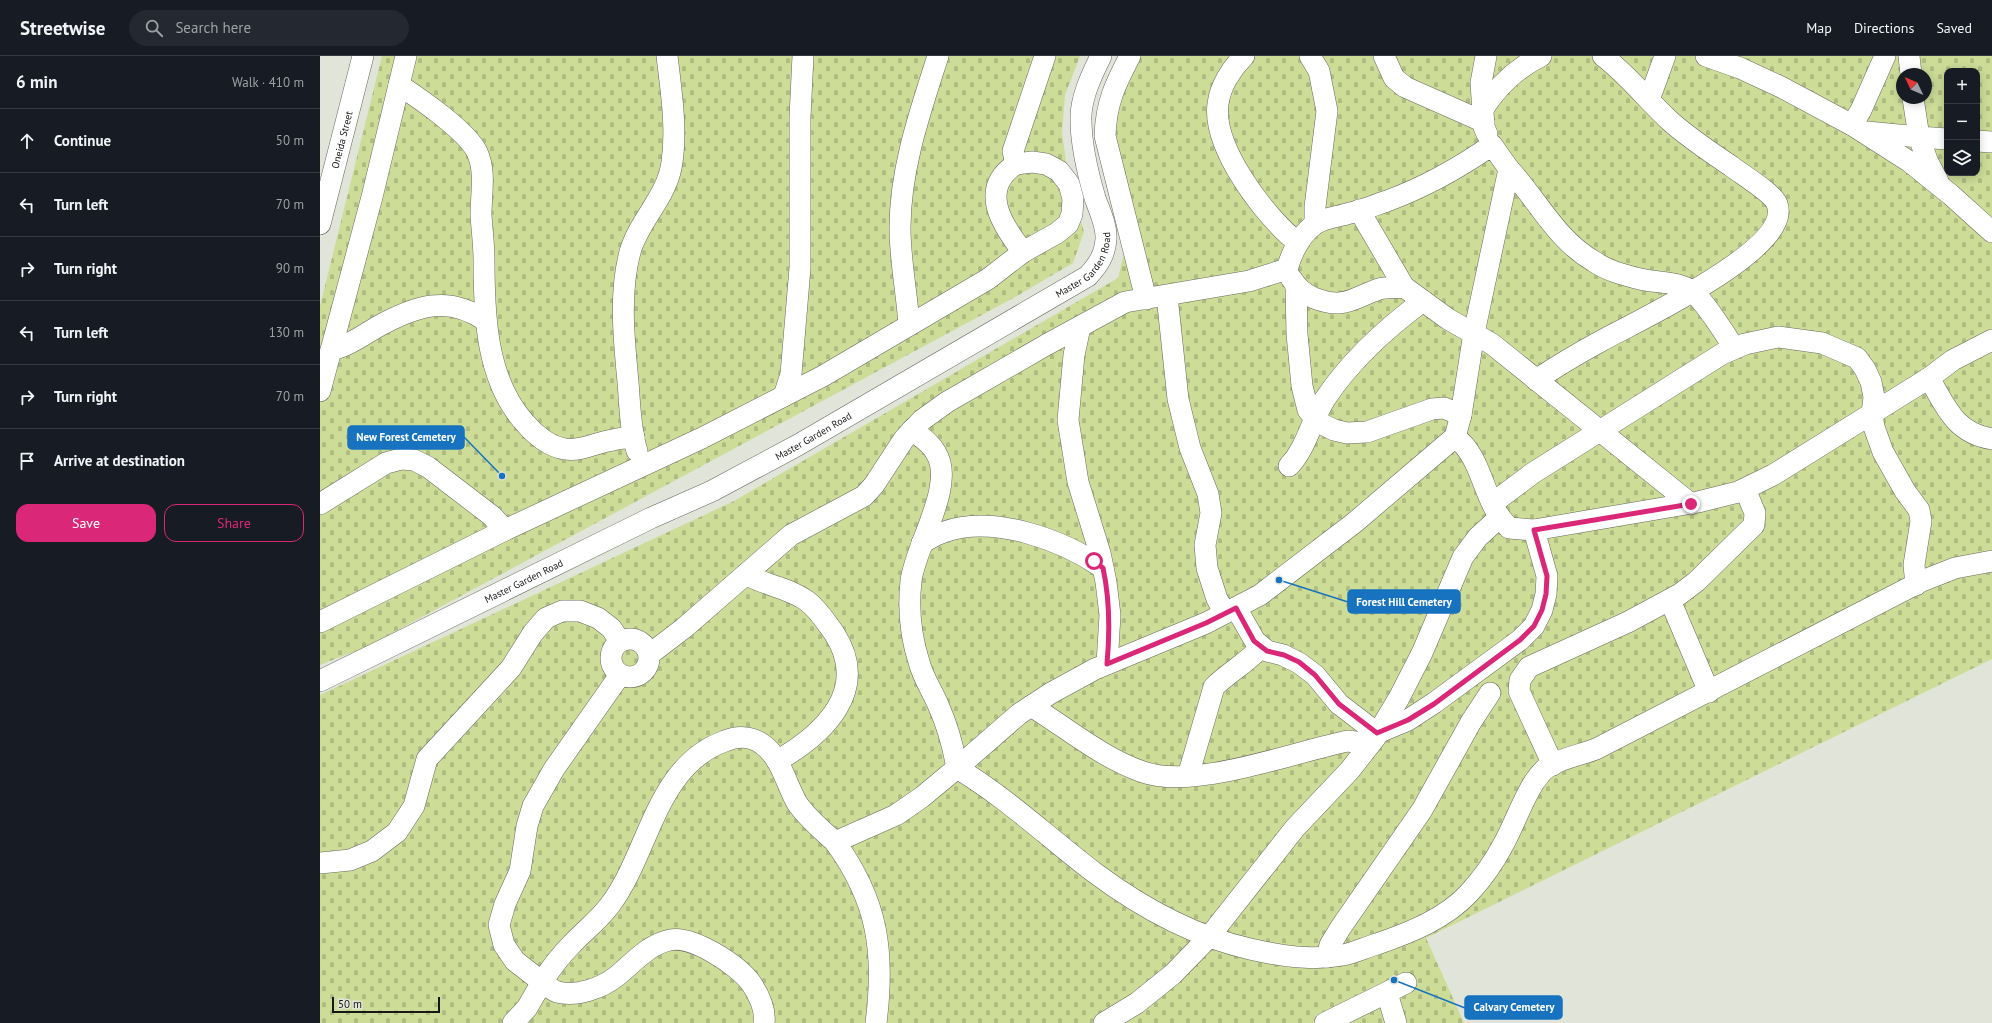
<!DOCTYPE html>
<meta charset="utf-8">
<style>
:root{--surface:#171b24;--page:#242831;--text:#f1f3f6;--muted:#9ea1a6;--line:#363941;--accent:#db2777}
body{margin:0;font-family:"PT Sans",sans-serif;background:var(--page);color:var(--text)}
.controls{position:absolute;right:12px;top:12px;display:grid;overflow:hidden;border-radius:8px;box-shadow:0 2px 10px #0003}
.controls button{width:36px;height:36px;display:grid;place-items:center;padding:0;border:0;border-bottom:1px solid var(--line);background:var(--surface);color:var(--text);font:20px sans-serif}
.compass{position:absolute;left:1576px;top:12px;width:36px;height:36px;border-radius:50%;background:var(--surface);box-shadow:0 2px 10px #0003;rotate:314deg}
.scale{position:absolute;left:12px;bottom:10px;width:108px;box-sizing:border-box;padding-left:4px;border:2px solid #171814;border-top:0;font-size:11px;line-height:14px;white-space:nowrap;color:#171814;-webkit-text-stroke:3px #e1e4d9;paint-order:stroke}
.stop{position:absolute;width:12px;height:12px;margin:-9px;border:3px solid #db2777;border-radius:50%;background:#fff}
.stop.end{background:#db2777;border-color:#fff;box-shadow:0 1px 4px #0008}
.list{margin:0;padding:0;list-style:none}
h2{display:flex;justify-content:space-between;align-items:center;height:52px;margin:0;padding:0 16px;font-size:17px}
h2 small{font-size:13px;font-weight:400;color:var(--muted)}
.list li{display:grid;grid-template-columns:26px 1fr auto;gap:12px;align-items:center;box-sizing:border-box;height:64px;padding:0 16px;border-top:1px solid var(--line)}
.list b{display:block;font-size:15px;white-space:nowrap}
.list em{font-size:13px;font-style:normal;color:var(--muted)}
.actions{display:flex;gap:8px;padding:12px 16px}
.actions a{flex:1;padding:9px 0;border:1px solid var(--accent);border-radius:12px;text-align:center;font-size:14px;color:var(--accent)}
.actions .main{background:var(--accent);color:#fff}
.icon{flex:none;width:22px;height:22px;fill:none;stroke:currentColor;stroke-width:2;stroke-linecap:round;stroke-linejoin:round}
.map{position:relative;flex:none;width:1672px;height:967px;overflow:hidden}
header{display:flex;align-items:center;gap:24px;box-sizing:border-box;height:56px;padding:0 20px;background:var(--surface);border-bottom:1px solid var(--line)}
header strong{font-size:19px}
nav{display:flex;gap:22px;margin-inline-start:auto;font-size:14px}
.search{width:280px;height:36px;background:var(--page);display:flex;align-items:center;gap:10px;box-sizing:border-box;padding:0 14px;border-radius:22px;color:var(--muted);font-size:15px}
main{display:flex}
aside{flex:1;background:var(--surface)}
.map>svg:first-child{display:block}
.cemetery{fill:url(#cemetery-stones);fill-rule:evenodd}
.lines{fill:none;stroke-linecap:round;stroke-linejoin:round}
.minor-casing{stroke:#66685f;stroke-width:22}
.minor{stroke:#fff;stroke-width:21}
.route{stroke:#db2777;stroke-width:5}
.labels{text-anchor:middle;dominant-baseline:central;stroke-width:3;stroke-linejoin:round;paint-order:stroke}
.street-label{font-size:10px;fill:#171814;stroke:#e1e4d9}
.leader{fill:none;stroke:#1773c0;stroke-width:1.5}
.callout-dot{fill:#1773c0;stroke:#e1e4d9;stroke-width:1.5}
.callout{fill:#1773c0;stroke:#1773c0;stroke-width:1.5}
.callout-label{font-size:11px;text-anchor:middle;font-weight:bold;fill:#fff}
</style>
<header>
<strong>Streetwise</strong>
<div class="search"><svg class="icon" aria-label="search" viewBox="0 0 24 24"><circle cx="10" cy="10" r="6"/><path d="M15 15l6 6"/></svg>Search here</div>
<nav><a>Map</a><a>Directions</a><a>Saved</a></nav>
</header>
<main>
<aside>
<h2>6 min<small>Walk · 410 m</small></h2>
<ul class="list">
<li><svg class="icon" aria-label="ahead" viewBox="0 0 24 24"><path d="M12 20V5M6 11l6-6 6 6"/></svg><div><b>Continue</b></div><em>50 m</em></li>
<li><svg class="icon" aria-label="left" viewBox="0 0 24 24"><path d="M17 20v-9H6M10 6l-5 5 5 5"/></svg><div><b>Turn left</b></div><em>70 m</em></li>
<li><svg class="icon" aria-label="right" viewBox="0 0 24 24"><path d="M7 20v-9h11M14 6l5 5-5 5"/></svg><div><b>Turn right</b></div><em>90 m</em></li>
<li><svg class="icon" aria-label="left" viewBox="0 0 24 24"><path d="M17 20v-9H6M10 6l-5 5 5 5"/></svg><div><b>Turn left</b></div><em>130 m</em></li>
<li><svg class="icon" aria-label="right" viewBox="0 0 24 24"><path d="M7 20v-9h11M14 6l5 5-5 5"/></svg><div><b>Turn right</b></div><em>70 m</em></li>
<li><svg class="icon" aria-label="arrive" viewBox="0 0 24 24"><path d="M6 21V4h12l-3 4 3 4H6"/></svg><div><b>Arrive at destination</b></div></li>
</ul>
<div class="actions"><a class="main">Save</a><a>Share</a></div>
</aside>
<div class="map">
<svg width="1672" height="967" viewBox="0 0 1672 967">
<defs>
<pattern id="cemetery-stones" width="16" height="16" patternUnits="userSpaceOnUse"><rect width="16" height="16" fill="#cddc97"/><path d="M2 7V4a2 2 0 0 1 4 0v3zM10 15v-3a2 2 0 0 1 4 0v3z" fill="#afbc81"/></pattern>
</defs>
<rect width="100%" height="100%" fill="#e1e4d9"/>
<path class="cemetery" d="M62 0H760L745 39 742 77 748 119 764 176 753 207 697 240 48 590 0 609V250Z
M798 0H1672V603L1106 882 1144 967H0V639L414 445 798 222 807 186 779 80 787 23ZM1627 15H1657V117H1627ZM1582 18H1606V42H1582Z"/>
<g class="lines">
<g class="minor-casing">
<g id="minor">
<path d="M810 0C795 29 786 47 785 80L826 243"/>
<path d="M924 0C912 12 900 30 898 48 892 91 945 161 978 187"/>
<path d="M990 0 999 15 1007 55 995 151V168"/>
<path d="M1064 0 1074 22 1085 31 1164 66"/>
<path d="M1166 0 1161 27 1164 71 1167 78"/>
<path d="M1386 0 1420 12 1461 31 1532 69 1590 106 1631 139 1672 176"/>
<path d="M1589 0 1591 18"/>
<path d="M79 29C99 42 147 75 157 96 166 115 161 138 161 159 162 174 164 189 164 204 164 259 166 324 205 367 215 379 230 391 245 393 261 396 277 386 293 384 299 382 307 382 314 381"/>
<path d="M1593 42 1599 81 1627 83"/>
<path d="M1329 44 1345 0"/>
<path d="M1163 53C1177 31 1197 12 1221 0"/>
<path d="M1532 69 1541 54 1565 0"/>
<path d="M1547 76 1599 81 1607 104 1618 125"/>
<path d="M1657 85 1672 86"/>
<path d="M696 108C658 133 682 169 703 196"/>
<path d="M1189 113C1218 144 1236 184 1275 206 1288 215 1304 219 1320 223 1337 227 1358 225 1373 236 1384 245 1406 279 1414 292"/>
<path d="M1039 154 1084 231 1128 263 1172 288 1371 448"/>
<path id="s1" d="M0 168 43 0"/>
<path d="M971 222C977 232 984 238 994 242 1024 254 1033 242 1059 233 1067 231 1077 232 1084 231"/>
<path d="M976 230 977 278 982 330 988 354 998 366 1014 374 1027 377 1047 376 1112 353 1124 352 1141 359"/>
<path d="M847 240 858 343 870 392 888 438 891 457 885 489 887 512 897 543 905 557"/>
<path d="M589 269C587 237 580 205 580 172 580 113 600 56 618 0"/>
<path d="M760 271 754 299 748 364 758 426 780 497 786 526 790 559 787 608"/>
<path d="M1672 284 1633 304 1609 322C1626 351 1635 377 1672 383"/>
<path d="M11 294C28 290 42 280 57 271 95 250 128 238 166 265"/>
<path d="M1216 324C1237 310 1259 297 1281 285 1313 267 1474 193 1457 148 1453 137 1421 118 1411 110 1390 96 1369 82 1350 65 1327 44 1308 19 1283 0"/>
<path d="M0 335 52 141 86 0"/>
<path d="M464 340 471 318 480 212V61L483 0"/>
<path d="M592 374C601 381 611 387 616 397 636 429 595 490 591 525 588 552 591 581 599 606 603 622 613 636 619 651 628 671 633 690 637 712 687 742 729 782 775 817 822 852 873 880 930 893 961 900 991 905 1023 899 1034 897 1046 891 1057 888 1089 877 1125 863 1149 837 1162 823 1174 806 1183 789 1195 769 1209 723 1228 711 1241 702 1261 699 1276 693L1602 525 1635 512 1672 505"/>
<path d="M1135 381C1160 399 1162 435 1179 460 1182 464 1186 468 1189 472L1214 474 1378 446 1418 436 1453 419 1609 322"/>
<path d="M317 395C310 373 310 349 308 326 304 284 299 237 310 196 319 164 348 140 352 106 357 72 351 34 347 0"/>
<path d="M969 410C987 391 991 365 1005 343 1031 304 1065 273 1103 245"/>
<path d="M1173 447 1213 417 1402 298 1425 288 1458 281 1502 287 1537 302 1545 313 1551 326 1554 341 1552 358 1554 371 1563 396 1585 435 1599 454 1601 465 1594 509 1596 529"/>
<path d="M0 448 66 407 81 403 94 404 108 411 172 460 185 474"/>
<path d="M602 487C609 483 616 478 624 476 673 458 743 484 783 512"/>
<path d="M426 518C445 530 468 531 487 545 498 553 506 566 514 577 551 634 504 678 457 705"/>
<path d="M1350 544 1389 636"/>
<path d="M916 552 935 585 947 595 963 599 979 607 995 619 1019 648 1057 677 1088 664 1114 647 1200 584 1214 570 1222 554 1226 538 1227 520 1214 474"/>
<path d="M0 566 185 474 382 382 464 340 503 320 668 223 703 196 737 177 748 168 752 158 753 143 749 128 739 115 726 108 712 106 696 108 693 95 725 0"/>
<circle cx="310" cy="602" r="19"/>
<path d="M300 619 234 713 213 750 207 770 200 815 185 848 179 869 184 889 195 905 222 926C231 912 240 900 252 888 264 875 279 864 290 849 330 796 335 710 405 685 417 680 431 680 442 688 461 701 466 728 477 747 487 762 502 774 515 786L576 759 602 741 637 712 699 658 731 637 775 613 886 567 940 539 1034 467 1135 381 1141 359 1154 277 1189 113 1172 89C1139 112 1105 131 1067 145 1055 149 1043 154 1030 157 1018 161 1006 161 995 168 980 179 972 196 967 213L929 225 805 246 726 289 627 346 602 364 584 383 554 429 544 440 471 479 364 572 330 598"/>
<path id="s2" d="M0 625 331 462 392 435 478 389 768 220C778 209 785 199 786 183 787 169 779 154 775 142 768 118 761 89 761 64 760 43 772 18 781 0"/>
<path d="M711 650C747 672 782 702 823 716 875 734 973 696 1028 685L1050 688"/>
<path d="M1233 709 1199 635 1200 624 1209 611 1308 566 1360 538 1377 525 1434 469 1435 457 1425 433"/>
<path d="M868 720 894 631C909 616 927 607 941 591"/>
<path d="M515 786C558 845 565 896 556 967"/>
<path d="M0 807 30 804 52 795 77 776 94 750 107 703 191 612 213 577 226 562 242 555H260L278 562 291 572 300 585"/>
<path d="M1007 901 1010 889 1021 871 1102 754 1151 666 1170 637"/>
<path d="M1067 937 1076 967"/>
<path d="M193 967 207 952 222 926C226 929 232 934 237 936 257 941 282 932 297 920 313 907 329 888 350 884 372 879 418 909 431 927 439 939 446 953 444 967"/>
<path d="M784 967 817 947 853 918 889 881 975 772 1030 714 1055 682 1079 642 1102 597 1143 501 1158 481 1180 461"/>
<path d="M1005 967 1086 927"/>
</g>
</g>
<use href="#minor" class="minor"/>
</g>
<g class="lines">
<path class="route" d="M774 505 783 512C790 544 790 575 787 608L886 567 916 552 934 585 947 595 964 599 979 606 995 619 1019 648 1057 677 1088 664 1114 648 1200 584 1214 570 1222 554 1226 538 1227 520 1214 474 1371 448"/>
</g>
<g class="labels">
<g class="street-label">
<text stroke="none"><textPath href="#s1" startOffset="87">Oneida Street</textPath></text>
<text stroke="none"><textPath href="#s2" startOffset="875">Master Garden Road</textPath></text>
<text stroke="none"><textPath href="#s2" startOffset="551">Master Garden Road</textPath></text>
<text stroke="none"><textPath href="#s2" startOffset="227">Master Garden Road</textPath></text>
</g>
</g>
<path class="leader" d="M182 420L144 381M959 524L1028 546M1074 924L1145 952"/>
<g class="callout-dot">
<circle cx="182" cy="420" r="4"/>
<circle cx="959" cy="524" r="4"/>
<circle cx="1074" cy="924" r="4"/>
</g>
<g class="callout">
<rect x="28" y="370" width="116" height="23" rx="4"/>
<rect x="1028" y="534" width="112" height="23" rx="4"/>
<rect x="1145" y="940" width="97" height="23" rx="4"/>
</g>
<g class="callout-label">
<text x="86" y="385">New Forest Cemetery</text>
<text x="1084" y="550">Forest Hill Cemetery</text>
<text x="1194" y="955">Calvary Cemetery</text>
</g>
</svg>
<div class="controls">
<button>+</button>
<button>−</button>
<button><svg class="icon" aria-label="layers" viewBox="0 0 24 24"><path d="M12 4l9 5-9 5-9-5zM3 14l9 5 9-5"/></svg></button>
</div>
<svg class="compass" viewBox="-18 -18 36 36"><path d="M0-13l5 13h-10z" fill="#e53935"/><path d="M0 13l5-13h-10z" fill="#9ea1a6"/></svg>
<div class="scale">50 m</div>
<div class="stop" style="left:774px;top:505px"></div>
<div class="stop end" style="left:1371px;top:448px"></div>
</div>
</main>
